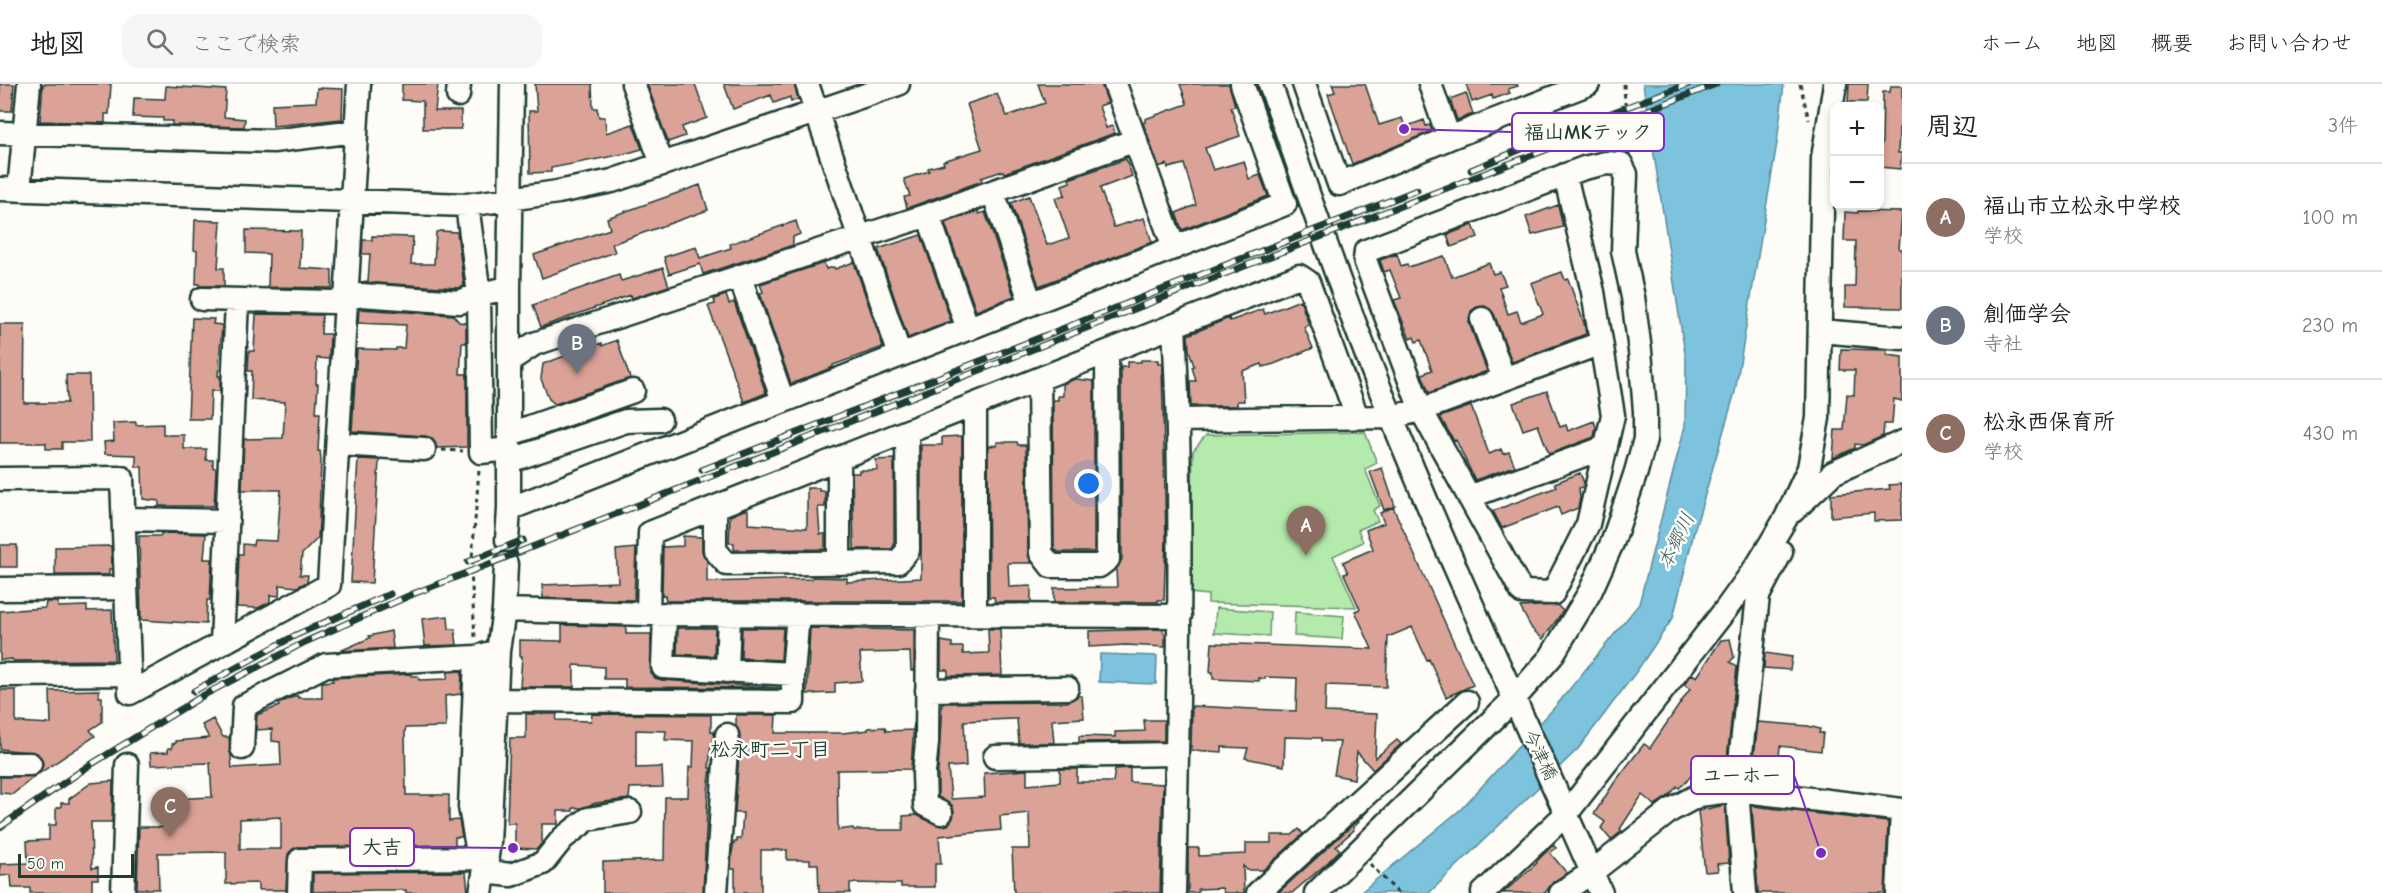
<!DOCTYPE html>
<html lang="ja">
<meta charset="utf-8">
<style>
:root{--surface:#fff;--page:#f6f6f6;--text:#202124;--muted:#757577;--line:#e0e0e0;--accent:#7c3aed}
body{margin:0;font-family:"Comic Neue","Klee One",sans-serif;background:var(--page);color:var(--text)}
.controls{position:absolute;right:18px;top:18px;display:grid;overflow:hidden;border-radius:12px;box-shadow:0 3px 9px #0003}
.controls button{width:54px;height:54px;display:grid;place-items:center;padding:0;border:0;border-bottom:2px solid var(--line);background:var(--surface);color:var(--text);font:30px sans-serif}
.scale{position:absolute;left:18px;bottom:15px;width:116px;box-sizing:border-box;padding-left:6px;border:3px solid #1f3d34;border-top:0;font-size:16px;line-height:21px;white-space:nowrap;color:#1f3d34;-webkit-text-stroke:4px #fdfcf7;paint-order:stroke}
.you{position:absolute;left:1089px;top:400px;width:21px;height:21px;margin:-15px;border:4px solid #fff;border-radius:50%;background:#1a73e8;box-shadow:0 0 0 9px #1a73e833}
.badge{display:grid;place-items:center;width:39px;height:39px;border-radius:50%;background:var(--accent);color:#fff;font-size:20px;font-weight:700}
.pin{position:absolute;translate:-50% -50px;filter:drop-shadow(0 2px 3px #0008)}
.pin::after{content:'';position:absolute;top:32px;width:21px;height:18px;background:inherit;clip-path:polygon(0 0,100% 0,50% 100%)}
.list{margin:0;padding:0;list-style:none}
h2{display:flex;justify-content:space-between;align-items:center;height:78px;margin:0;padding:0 24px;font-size:26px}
h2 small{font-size:20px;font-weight:400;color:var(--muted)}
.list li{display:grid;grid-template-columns:39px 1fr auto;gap:18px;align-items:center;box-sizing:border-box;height:108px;padding:0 24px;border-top:2px solid var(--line)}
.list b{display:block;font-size:22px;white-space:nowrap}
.list p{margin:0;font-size:20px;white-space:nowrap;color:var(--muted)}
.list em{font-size:20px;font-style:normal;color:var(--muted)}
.icon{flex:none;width:33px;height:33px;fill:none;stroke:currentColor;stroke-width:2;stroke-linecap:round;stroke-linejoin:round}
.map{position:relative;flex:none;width:1902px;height:809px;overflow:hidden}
header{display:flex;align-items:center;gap:36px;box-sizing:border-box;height:84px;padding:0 30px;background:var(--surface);border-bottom:2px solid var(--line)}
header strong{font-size:28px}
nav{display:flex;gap:33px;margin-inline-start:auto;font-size:21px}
.search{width:420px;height:54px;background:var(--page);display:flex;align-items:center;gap:15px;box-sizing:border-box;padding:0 21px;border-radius:18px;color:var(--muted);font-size:22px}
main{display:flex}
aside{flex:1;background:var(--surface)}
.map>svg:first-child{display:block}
.green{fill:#b4eaac;stroke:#6a9470;stroke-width:1.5}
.water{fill:#7dc3de;stroke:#578d9a;stroke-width:1.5}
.building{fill:#dba297;stroke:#1f3d34;stroke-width:1.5;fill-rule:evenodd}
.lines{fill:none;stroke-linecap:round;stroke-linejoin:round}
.minor-casing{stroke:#1f3d34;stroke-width:27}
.path{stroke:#1f3d34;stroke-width:3;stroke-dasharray:4.5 4.5;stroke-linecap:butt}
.minor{stroke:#fdfcf7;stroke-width:22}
.rail-casing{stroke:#1f3d34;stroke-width:7}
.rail{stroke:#fdfcf7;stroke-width:4.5;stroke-dasharray:14;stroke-linecap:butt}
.labels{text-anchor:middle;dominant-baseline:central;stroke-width:5;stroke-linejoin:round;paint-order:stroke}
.street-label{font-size:18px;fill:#1f3d34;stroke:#fdfcf7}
.water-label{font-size:20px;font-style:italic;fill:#365e5e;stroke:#fdfcf7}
.neighbourhood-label{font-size:20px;font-weight:bold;fill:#1f3d34;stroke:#fdfcf7}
.leader{fill:none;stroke:#7b2cbf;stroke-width:2}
.callout-dot{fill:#7b2cbf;stroke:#fdfcf7;stroke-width:2}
.callout{fill:#fdfcf7;stroke:#7b2cbf;stroke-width:2}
.callout-label{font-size:20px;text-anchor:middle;font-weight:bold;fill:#1f3d34}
</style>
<header>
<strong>地図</strong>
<div class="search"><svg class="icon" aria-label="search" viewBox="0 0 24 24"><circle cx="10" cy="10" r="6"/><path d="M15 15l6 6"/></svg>ここで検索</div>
<nav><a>ホーム</a><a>地図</a><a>概要</a><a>お問い合わせ</a></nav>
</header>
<main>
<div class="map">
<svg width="1902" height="809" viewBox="0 0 1902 809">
<rect width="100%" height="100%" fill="#fdfcf7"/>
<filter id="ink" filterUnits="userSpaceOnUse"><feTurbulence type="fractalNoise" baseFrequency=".0167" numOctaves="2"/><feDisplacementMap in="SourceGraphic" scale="12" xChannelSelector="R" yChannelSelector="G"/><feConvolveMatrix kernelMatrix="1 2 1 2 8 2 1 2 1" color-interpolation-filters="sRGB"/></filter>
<g filter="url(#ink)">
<path class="green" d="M1365 348 1377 379 1365 385 1380 422 1373 426 1378 437 1358 446 1363 458 1333 472 1356 523 1208 519V511L1190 509 1193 367 1206 351Z
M1216 524 1270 528 1269 552 1214 549Z
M1295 528 1344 532 1342 555 1294 552Z"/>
<path class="water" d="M1643 0H1784L1777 59 1735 308 1694 448 1673 534 1636 588 1578 665 1429 809H1360L1461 725 1555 623 1639 520 1685 342 1686 276Z
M1100 570 1157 572 1156 600 1099 598Z"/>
<path class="building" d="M0 0H14L12 27H0Z
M43 0H111L109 30H105V39L40 37Z
M402 0H438L435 27H461V45H423V17L402 16Z
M535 0H592L593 24H597L599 33H605L606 49 633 40 642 65 624 70 551 84V88L530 89 529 27H537Z
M647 0H695L707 34 682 43 685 52 668 58Z
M724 0H794L798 15 791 18 790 13 774 19 771 11 733 25Z
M1038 0H1101L1108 19 1099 22 1106 44 1112 42 1115 49 1004 89 1003 87 981 94 982 97 907 124 904 113 910 112 904 95 929 87 928 84 944 80 943 77 982 65 967 20 997 10 1007 32 1045 19Z
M1180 0H1229L1235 22 1231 23 1240 52 1205 64 1213 86 1244 77 1249 95 1260 91 1268 112 1182 146 1176 129 1196 121 1184 80 1168 84 1167 80 1159 83 1143 39 1145 38V35L1187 20Z
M1332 0H1365L1379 41 1402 34 1405 43 1424 36 1426 42 1430 41 1432 47 1352 80 1328 10 1335 8Z
M1466 0H1517L1518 2 1508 5 1510 9 1493 15 1492 11 1472 18Z
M1849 0H1868L1867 18H1848Z
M166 2 226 6 224 33 245 35 244 43 172 41V37H163V34L133 33 134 14 165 15Z
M1891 2H1902V44H1899L1898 69H1902L1900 85 1880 83V60H1882L1883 8H1890Z
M317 4 343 5 342 35 273 42 272 20 316 18Z
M1466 9 1473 30 1457 36 1450 15Z
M1126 75 1132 92 1100 104 1114 143 1144 134 1152 158 1039 202 1011 119 1029 112 1047 161 1069 154 1055 114 1065 111 1062 101 1070 98 1069 95Z
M700 101 708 126 612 160 615 168 542 194 534 171 610 145 607 134Z
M1558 121 1563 143 1532 151 1526 133Z
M978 127 979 130 985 128 986 131 1014 212 976 227 945 139Z
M1858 127 1902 128 1899 165H1902V224L1845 223V203H1855L1856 157H1844L1845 128 1858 129Z
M195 136 221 137 218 184H224V202H199V200H196L197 167 194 166Z
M796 137 800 150 793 153V161L703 190 700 180 669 190 664 173 696 163 700 174 731 164 730 160Z
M1473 141 1478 153 1451 163 1447 151Z
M246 146 301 147 300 184 332 186V204L268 203 269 170 246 169Z
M440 147 457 148 464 202 458 204 361 198 368 197 370 170H362L363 156H372V152L413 153 411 180H434L436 148Z
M921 151 951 237 908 254 878 165Z
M1397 170 1401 182 1407 180 1408 183 1444 172 1452 193 1489 179 1493 190 1500 188 1506 201 1499 203 1508 230 1517 227 1521 238 1543 230 1531 199 1562 188 1565 196 1568 195 1584 239 1586 250 1512 278 1494 230 1485 222 1477 223 1471 227 1469 239 1487 287 1429 309 1422 290 1432 286 1421 256 1416 258 1414 253 1410 255 1394 216 1401 214 1390 186 1384 188 1380 176Z
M854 178 883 263 833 281V283L791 300 760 209 763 208 760 200 824 179 826 185 834 183 835 185Z
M663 184 669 202 632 214 631 211 541 243 533 221 619 191 621 197Z
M726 211 729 220 734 218 766 309 744 318 708 222 715 220 714 215Z
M1300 216 1309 241 1304 243 1313 264 1274 280 1263 283 1262 280 1242 287 1244 317H1237V322H1191L1190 297H1196L1192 283 1194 282 1189 266 1188 251 1229 234 1230 237 1263 225 1265 230Z
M359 225 453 231 459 238 466 239V259H462L460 290H467V363L437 364 432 354 425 352 352 347 357 265 396 266V264H404L406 241 358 239Z
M256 230 322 231 321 250H330L329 275 317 274 316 300H318L316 329H320L318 367H320L321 375 319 437 318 454 302 470 300 491H308L307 498 297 503 280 501 279 512 270 511V518L258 524 237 523 239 470H243V460L253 461 254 456 277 457 281 406H242L244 355 283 354 285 318 251 316 252 287H248L249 267H254Z
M192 234 214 235 213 240 222 241 218 292H220V305L219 307H211L210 335H188Z
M0 240H25L24 319H67L66 291H89L90 358H62V365H46V359H0Z
M617 256 630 294 555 320 549 315 541 295 543 280 589 263 602 259V262Z
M1841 265 1887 266V271L1902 273V317L1894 315 1892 340H1884L1883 352 1863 361 1855 360V364L1833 374 1835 346H1844L1847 310 1854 311 1855 286H1840Z
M1141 276H1158V280H1162L1166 455 1164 516H1158V518H1054V504L1117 503 1116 486 1122 475 1121 283H1127V278H1141Z
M1075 295 1094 297V468H1058L1054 464 1053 316H1058V312H1063V300Z
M1547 307 1560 343 1566 341 1568 347 1594 337 1596 343 1594 353 1549 370 1538 341 1523 346 1513 319Z
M1471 322 1489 370 1501 365 1503 370 1509 368 1515 382 1475 396 1456 356 1454 357 1440 333Z
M136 338V341L163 340V351H184V365H206V376H213V383L216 385 214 422H159V417L143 415 142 383H136V371L105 370 104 358 114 357 113 339Z
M962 352V517H666L665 512H662L663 463 683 462V452L702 453V467L707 477V498L812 495V493L847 494V498L921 494V361H942V353Z
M997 358H1017L1018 361H1026L1028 469 1031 479H1008L1009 503 1031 502V518H995L994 513H989L988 362 997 361Z
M358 375 379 376 372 499 351 498Z
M894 375V461L892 465H854L852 389H859V386H877L876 376Z
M1382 384 1395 422 1384 426 1370 388Z
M1580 389 1584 399 1583 403 1579 404 1580 414 1578 424 1561 431 1558 423 1502 444 1493 427 1557 403 1555 399Z
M1902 400V436L1874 437V429L1831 433V410L1890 405 1889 401Z
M807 404H819V407H825V423H818L820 450H825V465L734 466V459H729L730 432 744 426H748V440L807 444Z
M1393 423 1473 601 1446 613 1429 575 1427 576 1412 543 1388 553 1386 603 1326 601 1325 628 1377 630 1375 674 1397 656 1401 660 1373 686 1357 668 1354 695 1334 691 1340 658 1321 657V654L1285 653 1284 682 1245 674 1248 664 1222 663V668L1191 666 1192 622 1296 627 1297 594 1265 593V595L1259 594V597L1213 595V588H1210L1212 559 1372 565 1355 527 1360 525 1344 490 1348 489 1343 478 1373 465 1366 446 1384 439 1380 429Z
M161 449 206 450 204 475H212L210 516H207L206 540 141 536 139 452H161Z
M0 461H17V483H0Z
M111 462 112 485H109V491H55V463Z
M636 464 634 516 543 514 542 501 618 498 616 466Z
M46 518H58V523L87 522V527L112 526 114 576 14 577 12 575 0 576V527L45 524Z
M1557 521 1563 527 1543 555 1532 545 1520 523Z
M448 532 449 545H455L457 561 425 562 422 535Z
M562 541 626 543V550H651V589L655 594 662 596 780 604 625 603V595H604V583L574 581V603H520L522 572H520V556L562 557Z
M678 544H715L714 572 677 570Z
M742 544H783L781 576 741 574Z
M810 544 914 546V587H911L910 568 860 569 862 597 835 599V609L807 610Z
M988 545H1000L1002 591 948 592V586H941V557L952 559V563H963V570L989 569Z
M1162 545 1165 551V563L1125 561 1089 563V547Z
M391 547 393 564 340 567 370 554 369 552Z
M1730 555 1734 573 1730 578 1737 583 1725 694 1701 697 1699 681 1686 698 1679 704 1677 702 1669 712 1655 721 1642 711 1620 745 1622 747 1611 756 1601 744 1605 738 1594 730 1614 699 1644 660 1650 664 1690 605 1684 601 1692 590 1697 593 1721 556Z
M1765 569 1792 573 1790 586 1764 584Z
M462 587 461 610 445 612 446 643 406 644 405 647 406 711H449V737L459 736 462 753H455V761L299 763 293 765 288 770 286 806H258V799L226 800V768L158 769 159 805H137L139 743H172L171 715 212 713 210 679 151 681 150 669 168 668V664H172V660L176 659V657L209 654 202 641 213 635 223 653H229L232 684 281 681 280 658 272 657V645L256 646 257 631 279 622 278 620 295 612H298V614H322V598L333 597 332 594 411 590V592H418L419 596 447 595 448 588ZM281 733V765H240V735Z
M0 606H16V638L51 640 50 607 99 606V613H102V638L90 646 95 652 40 689 43 679 37 669 0 665Z
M1078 612H1082L1084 634 1052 636 1054 659H1019L1017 635H1014L964 637 966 682 948 683 951 715 985 713 984 689 1027 686V701L1060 698V685H1077V698H1113L1115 685 1130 684V698L1163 700 1160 809H1014L1012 765H1030L1029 729 1000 732 1001 746 939 752 941 780H935V803H901V800L850 799V809H819L818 780H810V776H787V766H761V809H735V785H731L732 768 734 758H737V755H741L743 729H735L740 652 736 642V631H776L775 649H843L868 646V644L885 643 886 647 913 646 914 639 911 685 837 686 838 746 853 744 854 746H903V732L917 731 941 742 948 741 953 734 954 728 952 721 938 713V688L942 619 1067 618Z
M526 630H557L556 636 591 637 592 630 711 631V648H714L713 660H711L709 684H711L708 707 703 809H603V778L664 776 665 713H688L689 683H693L694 657 665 656 666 647 636 646V684L662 683 663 703 630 704 629 715 596 719 581 724H573V727H558V740H542V759L537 765 515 764V739H507L510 654H526Z
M1144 636H1164V657L1079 658V652L1115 653V648L1145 647Z
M1758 638 1808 642 1820 645 1819 649H1823L1821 667 1780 662 1778 684 1753 682Z
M35 692 13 710 0 709V693Z
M113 697 112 738H91L92 784 98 783V795H92V809H30V804H12L11 791 0 792V780L28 779 27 757 49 756V741H56V724L61 723V719H69V715L91 699Z
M1725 721 1729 779 1717 780 1718 787 1705 788 1698 727Z
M1752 722 1888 738 1885 809H1758Z
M1369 726 1358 737 1359 738 1353 744 1354 746 1336 762 1340 766 1326 780 1292 809H1278Z
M1299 745 1303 750 1263 786H1247L1243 782 1244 809H1224L1222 804 1198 805V809H1188V764H1199V772L1246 770V759H1271V751H1292Z
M1553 761 1556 764 1550 769 1567 789 1553 798 1545 809H1503L1537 779 1536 778Z
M466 788 468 808 406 809V806H375L313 808V789Z"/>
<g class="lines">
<g class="minor-casing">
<path id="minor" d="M633 0 662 80
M807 0 900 271
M1115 0 1174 164
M1270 0C1309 111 1346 223 1391 332 1456 493 1532 650 1601 809
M1304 0 1339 100 1449 54 1588 0
M1430 0 1449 54
M458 11 459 0
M0 49 273 57 356 47
M0 105 467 121 558 108 612 97 898 0
M19 106 29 0
M993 108 1031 220
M467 121 479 210 481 368 510 365
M928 131 968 245
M740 193 783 317
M202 215 333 218 361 211 460 218 479 210 509 204
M1482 235 1504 295
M1820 247 1902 254
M510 276 534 260 928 131 1136 56
M1039 295 1041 469 1051 482H1099L1108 475 1107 270
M1179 336 1391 333 1421 326 1601 259
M510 350 633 307
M338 360 424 365
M509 377 626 337 660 336
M0 395 122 394 130 609 329 501 359 0
M1469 413 1606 363
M715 424V466L727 480 898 478 908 466 907 349
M509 425 1285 120 1242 0
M1793 427 1833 389 1902 358
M124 435 227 437
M507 456 509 425V204L512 0
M839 479V375
M0 505 126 504
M504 526 648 530 1180 532
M648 530 650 449 1299 192 1308 198 1357 333
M665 530 663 583 793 590 798 530
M928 531 927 659 924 688 925 721 941 729
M975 531V322
M222 559 237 216
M476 573 470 723 479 774
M727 587 729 530
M0 591 129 590
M927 606 1067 604
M495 616 793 618V590
M242 664 244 622 326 581 476 573 498 567
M995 673 1177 670
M0 680H30
M485 788 511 791 543 779 563 754 588 735 630 728
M123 809 127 681
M299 809 300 776 479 774 487 776
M481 809 489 759 498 567 504 526 506 480
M716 809 727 651
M1174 809C1178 620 1184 431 1174 242
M1258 809 1467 618
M1316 809 1513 616 1551 573 1590 508 1613 457 1636 388 1645 355V327L1640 267 1633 213 1623 167 1626 90 1621 80 1606 79 1584 84 1366 167 1365 176 1421 326 1522 508 1553 509 1588 440 1613 331 1593 208 1565 91
M1483 809 1567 729 1726 525 1759 479 1786 434 1809 384 1818 334 1823 74 1835 0
M1561 809 1592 788 1671 726 1699 711 1737 706 1902 726
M1745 809 1737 706 1758 512 1781 468
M1898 809 1902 727"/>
</g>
<path class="path" d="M1624 0 1625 20
M1800 0 1809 36
M1629 63V53
M442 366 463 367
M475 553 471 487 479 386
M1370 780 1398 809"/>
<use href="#minor" class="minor"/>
<g class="rail-casing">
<path id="rail" d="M1471 86 1582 40 1688 0
M702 386 1417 106
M468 478 523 456
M194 607 296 551 390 510
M0 743 87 683 204 611 305 558 413 510 1175 209 1716 0"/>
</g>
<use href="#rail" class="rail"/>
</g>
</g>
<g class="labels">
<g class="street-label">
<text transform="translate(1540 671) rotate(64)">今津橋</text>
</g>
<g class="water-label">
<text transform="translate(1676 457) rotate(-64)">本郷川</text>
</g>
<g class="neighbourhood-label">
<text x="770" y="665">松永町二丁目</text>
</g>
</g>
<path class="leader" d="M1404 45L1512 48M1821 769L1794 691M513 764L414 763"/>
<g class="callout-dot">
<circle cx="1404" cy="45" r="6"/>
<circle cx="1821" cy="769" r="6"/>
<circle cx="513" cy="764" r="6"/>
</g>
<g class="callout">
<rect x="1512" y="29" width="152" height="38" rx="6"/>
<rect x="1691" y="672" width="103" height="38" rx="6"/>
<rect x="350" y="744" width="64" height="38" rx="6"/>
</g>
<g class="callout-label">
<text x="1588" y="55">福山MKテック</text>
<text x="1742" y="698">ユーホー</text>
<text x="382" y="770">大吉</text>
</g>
</svg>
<div class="controls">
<button>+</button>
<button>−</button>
</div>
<div class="scale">50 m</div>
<div class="you"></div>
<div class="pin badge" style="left:1306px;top:472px;background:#8d6e63">A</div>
<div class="pin badge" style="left:577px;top:290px;background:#6b7280">B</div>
<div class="pin badge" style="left:170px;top:753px;background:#8d6e63">C</div>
</div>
<aside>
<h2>周辺<small>3件</small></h2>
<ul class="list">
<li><span class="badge" style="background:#8d6e63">A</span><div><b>福山市立松永中学校</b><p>学校</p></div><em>100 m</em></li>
<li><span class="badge" style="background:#6b7280">B</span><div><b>創価学会</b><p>寺社</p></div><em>230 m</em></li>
<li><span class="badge" style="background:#8d6e63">C</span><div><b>松永西保育所</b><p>学校</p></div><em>430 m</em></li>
</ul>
</aside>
</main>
